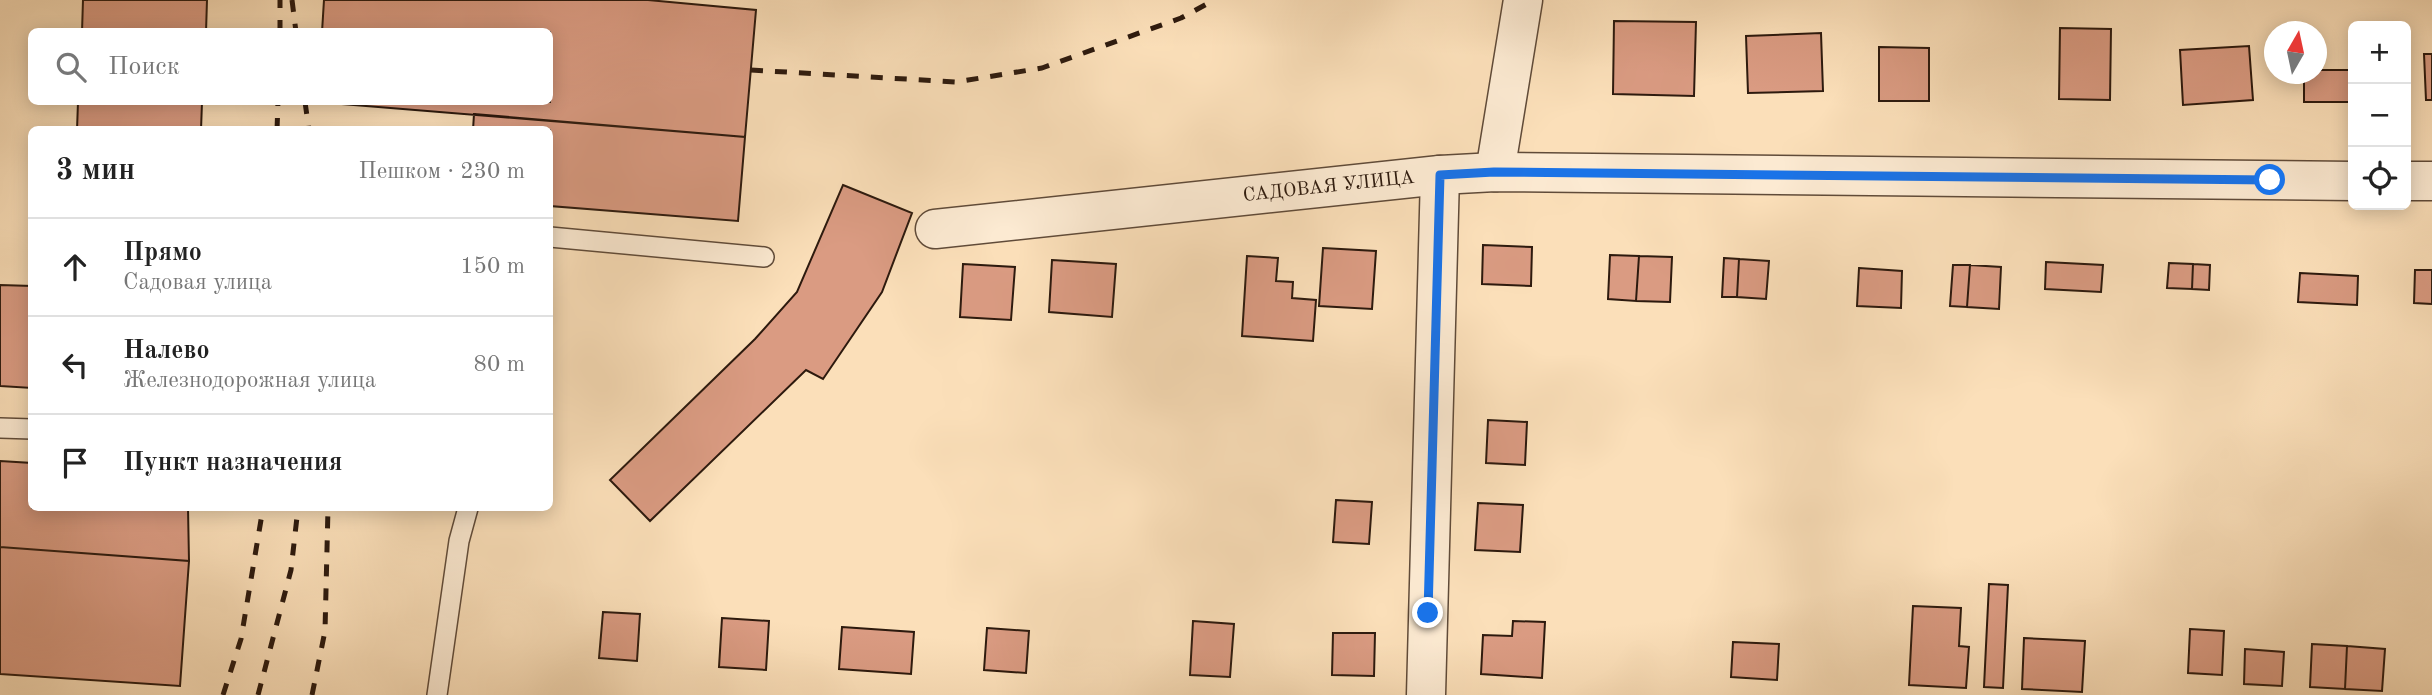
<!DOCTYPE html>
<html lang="ru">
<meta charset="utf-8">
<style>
:root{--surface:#fff;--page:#f2f2f2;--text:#222;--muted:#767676;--line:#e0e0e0}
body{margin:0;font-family:"Old Standard TT",serif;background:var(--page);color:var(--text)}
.controls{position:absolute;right:21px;top:21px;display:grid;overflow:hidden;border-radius:10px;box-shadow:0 4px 18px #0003}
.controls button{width:63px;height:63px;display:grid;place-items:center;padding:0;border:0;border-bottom:2px solid var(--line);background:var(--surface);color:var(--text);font:35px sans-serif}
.compass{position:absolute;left:2264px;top:21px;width:63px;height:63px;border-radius:50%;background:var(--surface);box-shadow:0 4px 18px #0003;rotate:9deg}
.stop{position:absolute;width:21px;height:21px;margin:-16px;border:5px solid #1a73e8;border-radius:50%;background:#fff}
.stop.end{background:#1a73e8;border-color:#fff;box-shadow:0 2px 7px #0008}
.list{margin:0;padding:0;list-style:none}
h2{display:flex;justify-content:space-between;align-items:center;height:91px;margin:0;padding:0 28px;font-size:30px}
h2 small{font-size:23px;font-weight:400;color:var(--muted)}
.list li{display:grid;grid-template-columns:46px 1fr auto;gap:21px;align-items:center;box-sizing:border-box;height:98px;padding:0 28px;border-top:2px solid var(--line)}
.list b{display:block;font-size:26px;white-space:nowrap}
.list p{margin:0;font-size:23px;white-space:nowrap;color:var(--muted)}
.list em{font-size:23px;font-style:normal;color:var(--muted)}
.icon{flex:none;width:38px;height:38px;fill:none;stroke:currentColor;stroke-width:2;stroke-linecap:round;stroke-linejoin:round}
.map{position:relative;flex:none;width:2432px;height:695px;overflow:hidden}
.search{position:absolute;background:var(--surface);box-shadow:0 4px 18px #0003;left:28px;top:28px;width:525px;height:77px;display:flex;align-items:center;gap:18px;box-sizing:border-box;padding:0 24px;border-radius:10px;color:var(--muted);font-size:26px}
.panel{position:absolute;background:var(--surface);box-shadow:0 4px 18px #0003;left:28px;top:126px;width:525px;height:385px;border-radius:10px}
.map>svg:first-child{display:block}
.building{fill:#da9b82;stroke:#2d1a0e;stroke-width:2}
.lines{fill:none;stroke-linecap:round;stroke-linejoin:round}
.service-casing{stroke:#604b39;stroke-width:22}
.minor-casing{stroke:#604b39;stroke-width:41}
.service{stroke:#fcead2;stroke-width:19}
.minor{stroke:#fcead2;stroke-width:38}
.rail{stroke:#2d1a0e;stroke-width:5;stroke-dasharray:12 12;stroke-linecap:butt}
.route{stroke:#1a73e8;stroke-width:9}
.labels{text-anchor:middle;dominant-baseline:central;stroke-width:7;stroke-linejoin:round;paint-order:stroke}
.street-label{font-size:19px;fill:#2d1a0e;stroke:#fcead2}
</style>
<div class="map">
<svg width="2432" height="695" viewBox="0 0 2432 695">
<rect width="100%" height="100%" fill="#fbdfb9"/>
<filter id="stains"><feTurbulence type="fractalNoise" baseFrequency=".00286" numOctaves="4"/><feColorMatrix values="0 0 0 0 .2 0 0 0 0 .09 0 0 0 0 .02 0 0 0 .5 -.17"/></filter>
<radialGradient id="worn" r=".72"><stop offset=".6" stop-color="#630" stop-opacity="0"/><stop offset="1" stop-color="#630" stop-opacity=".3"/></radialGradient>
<path class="building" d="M83 0H207L206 32H82Z
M324 0H648L756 10 745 137 317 102H550V32H322Z
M1614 21 1696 22 1694 96 1613 94Z
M2060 28 2111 29 2110 100 2059 99Z
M1821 33 1823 91 1748 93 1746 36Z
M2249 46 2253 100 2183 105 2180 50Z
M1879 47 1929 48V101H1879Z
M2424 54H2432V100H2426Z
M2316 70H2353V102H2304V74H2316Z
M78 102H202L201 130H77Z
M474 114 745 137 738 221 550 206V130H473Z
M843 185 912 213 882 292 823 379 806 370 650 521 610 480 755 339 797 292Z
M1483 245 1532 247 1531 286 1482 284Z
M1323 248 1376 251 1372 309 1319 306Z
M1610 255 1639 256 1636 301 1608 299Z
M1247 256 1278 258 1276 281 1293 282 1292 298 1316 300 1313 341 1242 336Z
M1639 256 1672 257 1670 302 1636 301Z
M1724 258 1739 259 1737 297H1722Z
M1739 259 1769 261 1766 299 1737 297Z
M1052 260 1116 264 1112 317 1049 312Z
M2046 262 2103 265 2101 292 2045 289Z
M2169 263 2193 264 2192 289 2167 288Z
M963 264 1015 267 1011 320 960 317Z
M2193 264 2210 265 2209 290 2192 289Z
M1953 265H1970L1967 307 1950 306Z
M1970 265 2001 267 1999 309 1967 307Z
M1859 268 1902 271 1901 308 1857 306Z
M2415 270H2432V304L2414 303Z
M2300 273 2358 276 2357 305 2298 302Z
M0 285 32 286V388L0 386Z
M1488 420 1527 422 1525 465 1486 463Z
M0 461 32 463V508H188L189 561 0 547Z
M1336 500 1372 502 1369 544 1333 542Z
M1478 503 1523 505 1520 552 1475 550Z
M0 547 189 561 180 686 0 674Z
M1989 584 2008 585 2003 688 1984 687Z
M1913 606 1961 608 1959 646 1969 647 1966 688 1909 685Z
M603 612 640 614 637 661 599 658Z
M722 618 769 621 766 670 719 667Z
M1193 621 1234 624 1230 677 1190 675Z
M1513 621 1545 622 1542 678 1481 674 1483 635 1512 636Z
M842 627 914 632 911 674 839 669Z
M987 628 1029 631 1026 673 984 670Z
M2190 629 2224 631 2222 675 2188 673Z
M1333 633H1375L1374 676 1332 675Z
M2024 638 2085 641 2082 692 2022 689Z
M1733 642 1779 644 1777 680 1731 677Z
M2312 644 2347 646 2345 689 2310 687Z
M2347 646 2385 649 2382 691 2345 689Z
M2245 649 2284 652 2282 686 2244 684Z"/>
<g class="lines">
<g class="service-casing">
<path id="service" d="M550 237 764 257
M0 428 32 429
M437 695 459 541 468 508"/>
</g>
<g class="minor-casing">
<g id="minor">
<path d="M1495 172 1523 0"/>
<path d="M2406 181H2432"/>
<path id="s1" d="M935 229 1440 175 1495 172 2353 181"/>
<path d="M1426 695 1440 175"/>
</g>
</g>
<use href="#service" class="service"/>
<use href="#minor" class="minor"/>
<path class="rail" d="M292 0 296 32
M280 32V0
M751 70 956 82 1042 68 1181 18 1214 0
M305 102 309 130
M277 130 278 102
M223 695 241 639 263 508
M258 695 291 570 298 508
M312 695 325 631 328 508"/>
</g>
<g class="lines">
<path class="route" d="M1428 613 1440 175 1494 172 2270 180"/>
</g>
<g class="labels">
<g class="street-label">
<text stroke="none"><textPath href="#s1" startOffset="396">САДОВАЯ УЛИЦА</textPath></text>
</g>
</g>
<rect width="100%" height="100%" filter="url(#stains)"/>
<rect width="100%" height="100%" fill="url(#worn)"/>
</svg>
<div class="controls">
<button>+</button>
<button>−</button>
<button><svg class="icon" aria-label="locate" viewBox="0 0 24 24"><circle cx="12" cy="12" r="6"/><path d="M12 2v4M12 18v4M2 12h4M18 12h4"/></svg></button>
</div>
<svg class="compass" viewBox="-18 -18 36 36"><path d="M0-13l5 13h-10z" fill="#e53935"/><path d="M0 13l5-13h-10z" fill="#767676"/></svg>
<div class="stop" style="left:2270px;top:180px"></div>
<div class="stop end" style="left:1428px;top:613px"></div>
<div class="search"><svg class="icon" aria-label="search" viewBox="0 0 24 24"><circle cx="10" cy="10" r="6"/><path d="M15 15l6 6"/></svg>Поиск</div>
<section class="panel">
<h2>3 мин<small>Пешком · 230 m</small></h2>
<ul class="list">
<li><svg class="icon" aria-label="ahead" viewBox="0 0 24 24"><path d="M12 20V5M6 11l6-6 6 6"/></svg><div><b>Прямо</b><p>Садовая улица</p></div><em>150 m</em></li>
<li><svg class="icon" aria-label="left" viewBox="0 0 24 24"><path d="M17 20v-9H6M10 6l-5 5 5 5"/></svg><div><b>Налево</b><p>Железнодорожная улица</p></div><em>80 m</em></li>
<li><svg class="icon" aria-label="arrive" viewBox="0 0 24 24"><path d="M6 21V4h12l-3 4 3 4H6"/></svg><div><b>Пункт назначения</b></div></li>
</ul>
</section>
</div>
